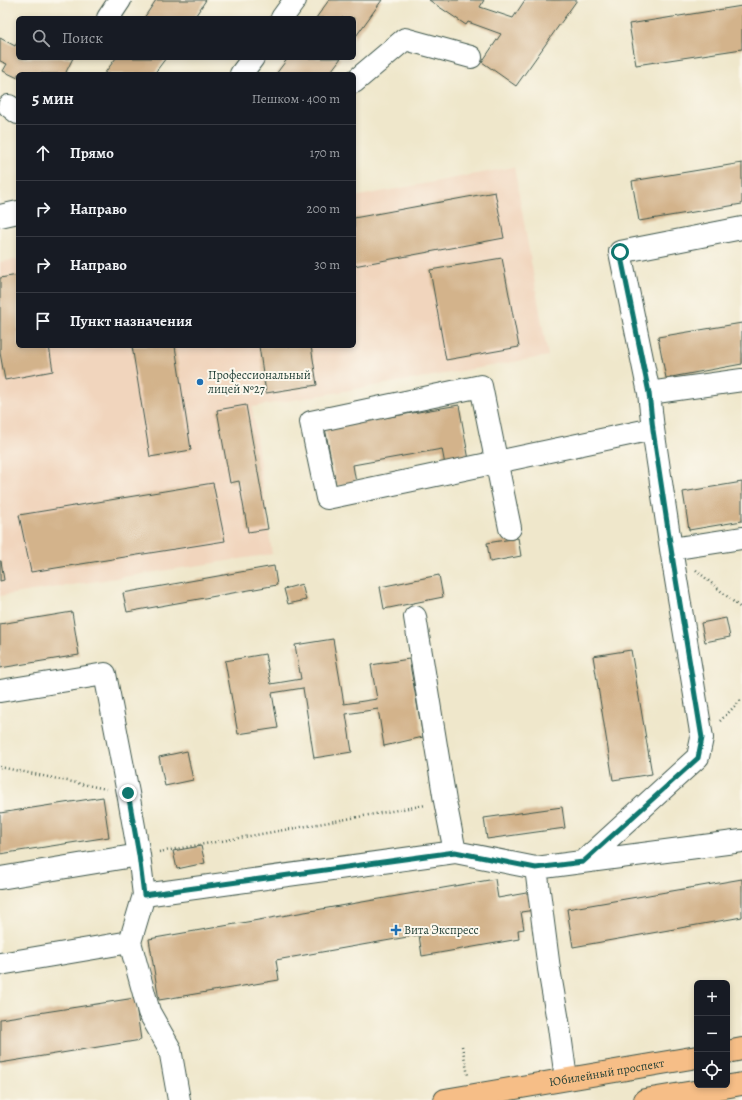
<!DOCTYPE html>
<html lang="ru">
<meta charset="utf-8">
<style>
:root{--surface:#171b24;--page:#20242c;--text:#f1f3f6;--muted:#9ea1a6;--line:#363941}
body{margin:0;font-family:Alegreya,serif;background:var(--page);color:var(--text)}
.controls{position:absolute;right:12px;bottom:12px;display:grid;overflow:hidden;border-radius:6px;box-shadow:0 2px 6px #0003}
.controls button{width:36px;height:36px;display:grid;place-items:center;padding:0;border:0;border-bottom:1px solid var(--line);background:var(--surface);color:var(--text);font:20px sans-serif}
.stop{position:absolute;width:12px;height:12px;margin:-9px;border:3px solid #0f766e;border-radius:50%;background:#fff}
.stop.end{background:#0f766e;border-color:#fff;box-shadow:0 1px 4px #0008}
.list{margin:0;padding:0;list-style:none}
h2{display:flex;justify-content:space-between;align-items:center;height:52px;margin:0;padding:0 16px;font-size:17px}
h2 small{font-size:13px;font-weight:400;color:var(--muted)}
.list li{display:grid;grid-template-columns:26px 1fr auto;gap:12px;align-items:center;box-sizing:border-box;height:56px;padding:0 16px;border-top:1px solid var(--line)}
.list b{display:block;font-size:15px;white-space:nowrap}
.list em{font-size:13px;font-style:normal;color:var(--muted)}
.icon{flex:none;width:22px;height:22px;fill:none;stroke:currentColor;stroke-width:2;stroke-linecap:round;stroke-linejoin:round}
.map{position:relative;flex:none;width:742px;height:1100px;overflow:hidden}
.search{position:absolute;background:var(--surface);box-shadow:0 2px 6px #0003;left:16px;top:16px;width:340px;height:44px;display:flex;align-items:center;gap:10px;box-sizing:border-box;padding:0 14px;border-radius:6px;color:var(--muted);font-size:15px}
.panel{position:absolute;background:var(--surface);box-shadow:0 2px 6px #0003;left:16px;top:72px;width:340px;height:276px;border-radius:6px}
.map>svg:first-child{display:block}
.built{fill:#f1d5bd}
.building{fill:#d3b38b}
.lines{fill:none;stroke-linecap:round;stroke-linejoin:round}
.minor-casing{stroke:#3e564b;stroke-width:24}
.major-casing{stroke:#3e564b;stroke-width:24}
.path{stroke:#3e564b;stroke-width:2.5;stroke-dasharray:1 3;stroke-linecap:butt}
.minor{stroke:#fff;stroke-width:22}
.major{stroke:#f6be87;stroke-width:22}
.route{stroke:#0f766e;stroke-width:5}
.poi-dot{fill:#1f6fb2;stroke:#fbf7ec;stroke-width:1.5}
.labels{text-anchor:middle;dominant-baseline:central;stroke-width:4;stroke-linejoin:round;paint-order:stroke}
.poi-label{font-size:12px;fill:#1f3d34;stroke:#fbf7ec;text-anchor:start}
.street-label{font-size:12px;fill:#1f3d34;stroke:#fbf7ec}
</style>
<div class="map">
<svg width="742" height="1100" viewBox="0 0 742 1100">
<rect width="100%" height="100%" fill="#fbf7ec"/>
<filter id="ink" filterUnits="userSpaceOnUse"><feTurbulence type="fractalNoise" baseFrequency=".025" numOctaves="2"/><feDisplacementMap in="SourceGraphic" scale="8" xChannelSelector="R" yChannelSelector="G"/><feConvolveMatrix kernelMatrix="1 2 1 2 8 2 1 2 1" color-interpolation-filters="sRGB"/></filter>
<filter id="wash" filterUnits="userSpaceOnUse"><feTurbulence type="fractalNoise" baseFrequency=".012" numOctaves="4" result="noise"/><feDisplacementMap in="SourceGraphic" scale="16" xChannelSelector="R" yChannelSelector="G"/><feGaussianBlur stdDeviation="0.9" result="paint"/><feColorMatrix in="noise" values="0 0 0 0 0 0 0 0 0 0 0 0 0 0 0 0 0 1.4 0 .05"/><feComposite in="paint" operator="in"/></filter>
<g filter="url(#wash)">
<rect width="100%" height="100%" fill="#efe7cb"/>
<path class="built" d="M514 167 548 356 252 407 272 554 0 596V262L18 259V346H354V197Z"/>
<g id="blocks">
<path class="building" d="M156 0H206L194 18H144Z
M329 0H382L354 39V18H316Z
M429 0H484L480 7 513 18 525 0H577L516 86 482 62 501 34 468 22 466 25Z
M742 6V49L636 65 629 24Z
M0 38 15 46 18 41V58H73L66 72 69 74H18V78L3 71 7 64 0 61Z
M116 58H166L154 74H104Z
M288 58H341L329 74H276Z
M742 163V204L639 221 632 181Z
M495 192 504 238 354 266V218Z
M502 258 519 347 446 360 430 270Z
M18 275V346H49L53 371 5 380 0 353V278Z
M742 323V364L666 378 658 337Z
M132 346H175L191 450 150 457Z
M259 346H311L317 385 266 393Z
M246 405 268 529 248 532 239 481 230 483 217 410Z
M459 405 469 460 445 465 442 449 353 465 356 483 336 486 325 428Z
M742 482V521L689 530 683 492Z
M213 483 225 541 31 572 19 515Z
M518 538 521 556 490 562 487 543Z
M0 561H1L4 580 0 581Z
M274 566 277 585 127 612 123 593Z
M439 575 443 597 384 609 380 587Z
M302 584 306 600 288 604 284 589Z
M72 612 79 655 0 668V624Z
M726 618 730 637 705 642 701 623Z
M333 639 344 704 377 699 371 665 409 659 423 737 384 746 378 709 346 714 352 752 314 758 303 688 272 693 278 728 238 734 225 661 265 654 271 684 301 679 295 645Z
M631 650 652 774 613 780 593 656Z
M187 751 193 780 165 786 159 757Z
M103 797 109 837 0 854V813Z
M562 807 565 828 487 839 484 818Z
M201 846 205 863 177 869 173 851Z
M495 879 498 898 532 892 535 910 521 912 524 929 518 930 519 939 422 956 419 935 276 960 279 980 159 1000 149 939Z
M742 879V917L573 947 567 909Z
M135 998 141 1040 0 1063V1019Z"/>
</g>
</g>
<g filter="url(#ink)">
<use href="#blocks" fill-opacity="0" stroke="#3e564b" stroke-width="1"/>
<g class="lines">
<g class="minor-casing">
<path id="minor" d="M108 18 120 0
M282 18 295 0
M241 74 253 58
M354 82 405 39 471 57
M9 106 18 113
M0 216 18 212
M649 393 742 380
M510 528 481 386 311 422 327 498 653 429
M671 549 742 538
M415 617 445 801 455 852
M0 691 105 674 128 793 139 855 144 895 130 942
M583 862 698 757 702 738 671 549 653 429 649 393 620 252 742 228
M536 868 742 841
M0 878 139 855
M144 895 455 852 536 868 549 969 559 1027 566 1079
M0 964 130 942 149 1012 170 1049 179 1100"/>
</g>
<g class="major-casing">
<g id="major">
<path d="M727 1052 742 1049"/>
<path id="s1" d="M445 1100 697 1057"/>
<path d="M645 1100 742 1084"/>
</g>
</g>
<path class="path" d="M696 570 742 609
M720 721 742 699
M0 767 106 789
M159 852 426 805
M462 1046 468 1075"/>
<use href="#minor" class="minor"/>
<use href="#major" class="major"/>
</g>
</g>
<g class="lines" filter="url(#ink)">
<path class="route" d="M128 793 139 855 144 895 455 852 536 868 583 862 698 758 702 738 671 549 653 430 649 393 620 252"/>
</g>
<g class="poi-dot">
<circle cx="200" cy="382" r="4"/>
<path d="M394 924h4v4h4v4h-4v4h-4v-4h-4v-4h4z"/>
</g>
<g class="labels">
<g class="poi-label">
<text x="208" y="375">Профессиональный<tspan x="208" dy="14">лицей №27</tspan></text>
<text x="404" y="930">Вита Экспресс</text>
</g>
<g class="street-label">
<text stroke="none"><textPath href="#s1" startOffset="164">Юбилейный проспект</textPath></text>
</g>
</g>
</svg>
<div class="controls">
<button>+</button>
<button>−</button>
<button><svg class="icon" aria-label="locate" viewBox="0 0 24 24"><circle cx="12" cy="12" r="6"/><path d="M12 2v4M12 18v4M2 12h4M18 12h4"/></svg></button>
</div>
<div class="stop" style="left:620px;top:252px"></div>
<div class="stop end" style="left:128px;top:793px"></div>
<div class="search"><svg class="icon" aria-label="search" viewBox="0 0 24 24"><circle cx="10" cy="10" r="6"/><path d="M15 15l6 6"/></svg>Поиск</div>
<section class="panel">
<h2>5 мин<small>Пешком · 400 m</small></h2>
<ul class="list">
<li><svg class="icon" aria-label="ahead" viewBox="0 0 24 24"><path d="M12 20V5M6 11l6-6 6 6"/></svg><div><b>Прямо</b></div><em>170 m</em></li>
<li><svg class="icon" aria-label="right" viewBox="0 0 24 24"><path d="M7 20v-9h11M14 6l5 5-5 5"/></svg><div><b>Направо</b></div><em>200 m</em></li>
<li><svg class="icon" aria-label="right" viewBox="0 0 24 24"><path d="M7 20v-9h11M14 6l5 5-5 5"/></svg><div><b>Направо</b></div><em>30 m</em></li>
<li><svg class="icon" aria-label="arrive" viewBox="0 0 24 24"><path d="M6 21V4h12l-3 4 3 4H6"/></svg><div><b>Пункт назначения</b></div></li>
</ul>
</section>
</div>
